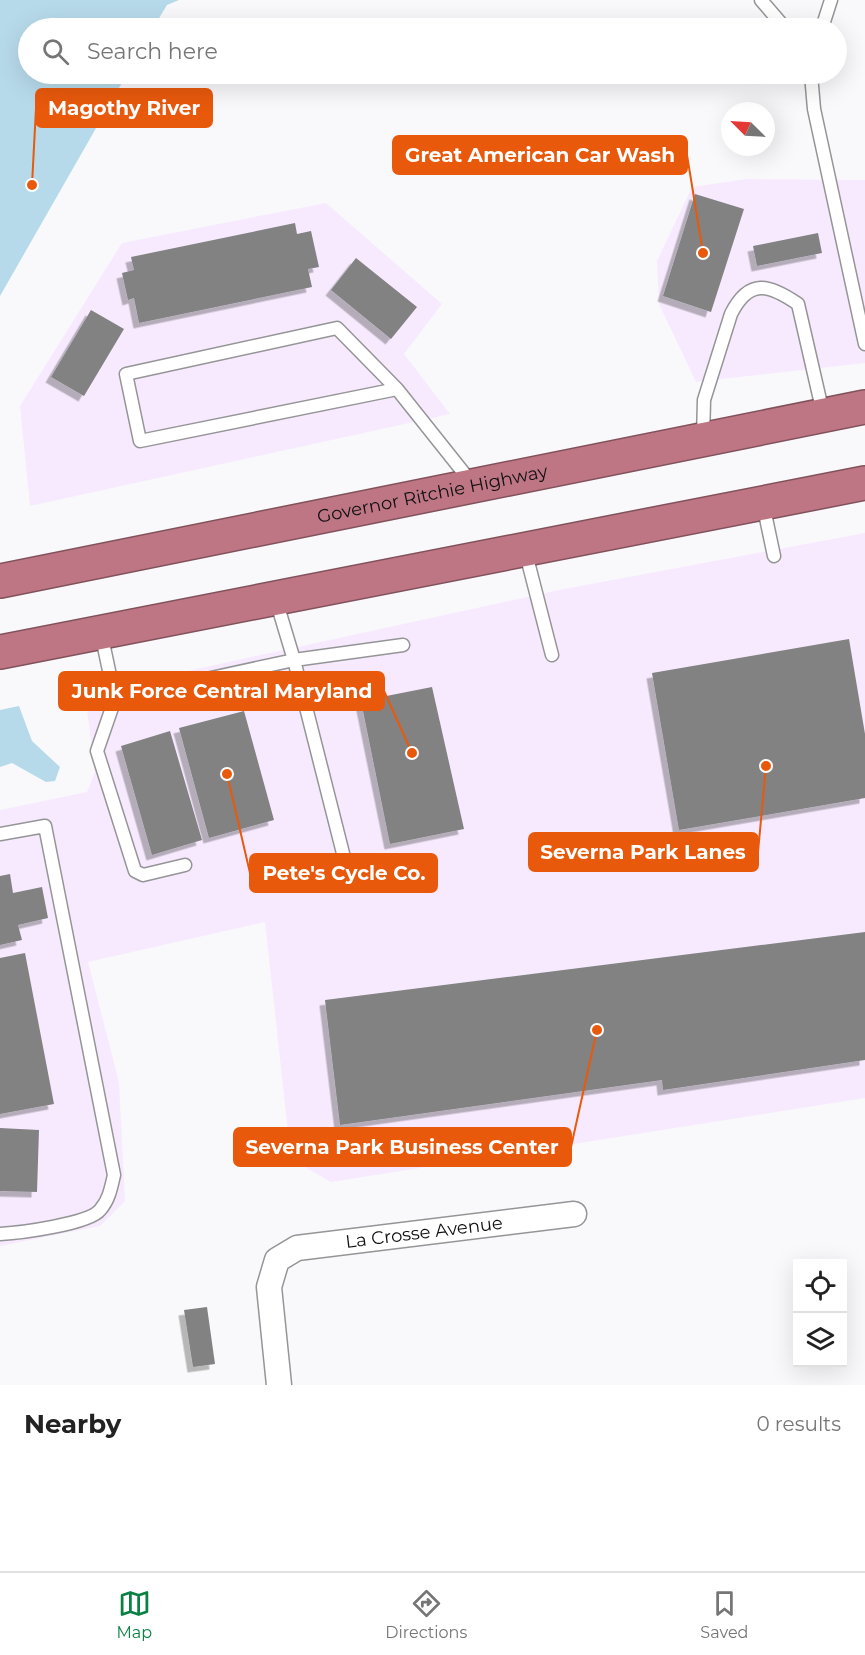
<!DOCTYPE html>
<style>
:root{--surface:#fff;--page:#f6f6f6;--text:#222;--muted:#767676;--line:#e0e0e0;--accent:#0b8043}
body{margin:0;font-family:Montserrat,sans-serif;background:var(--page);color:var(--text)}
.controls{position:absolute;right:18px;bottom:18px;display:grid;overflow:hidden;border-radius:0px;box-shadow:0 6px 24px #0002}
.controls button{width:54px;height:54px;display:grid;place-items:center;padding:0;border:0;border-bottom:2px solid var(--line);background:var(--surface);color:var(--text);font:30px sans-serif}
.compass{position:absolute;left:721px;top:102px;width:54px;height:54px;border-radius:50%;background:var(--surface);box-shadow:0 6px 24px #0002;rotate:294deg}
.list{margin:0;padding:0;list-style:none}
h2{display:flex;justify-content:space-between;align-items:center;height:78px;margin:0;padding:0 24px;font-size:26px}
h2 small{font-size:20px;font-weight:400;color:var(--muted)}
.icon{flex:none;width:33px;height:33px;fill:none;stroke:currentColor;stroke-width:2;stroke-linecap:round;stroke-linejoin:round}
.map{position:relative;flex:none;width:865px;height:1385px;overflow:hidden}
.search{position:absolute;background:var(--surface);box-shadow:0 6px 24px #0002;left:18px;right:18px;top:18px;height:66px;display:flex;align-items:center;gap:15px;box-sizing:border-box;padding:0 21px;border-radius:33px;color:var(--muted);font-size:22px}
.sheet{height:186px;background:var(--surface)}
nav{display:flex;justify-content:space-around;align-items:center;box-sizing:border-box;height:84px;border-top:2px solid var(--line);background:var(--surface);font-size:16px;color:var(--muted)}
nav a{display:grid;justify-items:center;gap:3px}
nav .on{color:var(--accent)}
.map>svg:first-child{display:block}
.commercial{fill:#f7eafe}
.water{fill:#b7daeb}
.building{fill:#828283;filter:url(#shadow)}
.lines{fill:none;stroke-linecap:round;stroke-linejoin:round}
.lane-casing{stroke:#959597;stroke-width:15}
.street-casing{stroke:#959597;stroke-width:27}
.highway-casing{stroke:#81525c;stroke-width:36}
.lane{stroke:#fff;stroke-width:12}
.street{stroke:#fff;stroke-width:24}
.highway{stroke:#be7684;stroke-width:33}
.labels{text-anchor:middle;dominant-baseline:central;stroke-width:4.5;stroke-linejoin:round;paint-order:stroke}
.street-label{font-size:18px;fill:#101011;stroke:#fff}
.leader{fill:none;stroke:#e8590c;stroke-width:2}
.callout-dot{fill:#e8590c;stroke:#fff;stroke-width:2}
.callout{fill:#e8590c;stroke:#e8590c;stroke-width:2}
.callout-label{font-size:20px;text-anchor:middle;font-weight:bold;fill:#fff}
</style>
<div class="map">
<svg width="865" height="1385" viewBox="0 0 865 1385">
<defs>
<filter id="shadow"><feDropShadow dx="-5.5" dy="5.5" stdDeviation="0" flood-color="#0004"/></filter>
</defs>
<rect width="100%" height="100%" fill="#f9f9fb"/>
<path class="commercial" d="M747 179 865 180V363L696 382 659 304 657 261 692 187Z
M326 203 442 304 404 354 450 414 30 506 20 406 122 243Z
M865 533V1098L331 1182 291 1159 265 922 88 962 119 1082 125 1201 100 1226 0 1246V810L87 792 95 772 86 702 99 692 197 669 559 590Z"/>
<path class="water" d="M0 0H179L167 5 153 28H28V74H127L0 296Z
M19 706 32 741 60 767 55 781 46 782 12 763 0 767V710Z"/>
<path class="building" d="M695 194 744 209 711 312 663 296Z
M295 223 297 234 311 231 319 267 308 269 312 287 139 323 134 298 128 300 122 273 134 270 131 257Z
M818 233 822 253 757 266 753 246Z
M356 258 417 307 391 339 331 290Z
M91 310 124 329 84 396 51 377Z
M849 639 865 734V798L679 830 652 673Z
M432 687 464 829 390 844 361 701Z
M244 711 274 820 209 838 179 728Z
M170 731 202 840 152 855 121 746Z
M10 874 13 893 42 887 48 918 18 925 22 940 0 945V876Z
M865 932V1060L663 1090 662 1080 340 1125 325 1000Z
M25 953 54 1104 0 1114V958Z
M0 1128 39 1130 37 1192 0 1191Z
M207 1307 215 1364 193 1367 184 1310Z"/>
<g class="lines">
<g class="lane-casing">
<path id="lane" d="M761 0 785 28
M822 28 831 0
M811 74 814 109 865 344
M397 389 140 441 126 374 337 328 397 389 471 482
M703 438 704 400 731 314C749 278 769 284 798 304L823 413
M763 504 774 556
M525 550 552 655
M276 600 294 660 349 877
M101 633 115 699 97 751 135 871 143 875 185 865
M115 699 294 660 403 645
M0 834 45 826 114 1175C111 1188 109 1200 100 1210 89 1224 19 1233 0 1234"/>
</g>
<g class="street-casing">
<g id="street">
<path id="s1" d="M279 1385 269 1287 277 1260 297 1248 574 1214"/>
</g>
</g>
<g class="highway-casing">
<g id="highway">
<path id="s2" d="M0 581 865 407"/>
<path d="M0 652 865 483"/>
</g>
</g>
<use href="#lane" class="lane"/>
<use href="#street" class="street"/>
<use href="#highway" class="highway"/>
</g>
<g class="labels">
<g class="street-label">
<text stroke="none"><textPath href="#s2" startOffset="441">Governor Ritchie Highway</textPath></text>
<text stroke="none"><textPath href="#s1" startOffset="278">La Crosse Avenue</textPath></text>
</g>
</g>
<path class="leader" d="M32 185L36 108M703 253L687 155M412 753L384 691M766 766L758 852M227 774L250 873M597 1030L571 1147"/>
<g class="callout-dot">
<circle cx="32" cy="185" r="6"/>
<circle cx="703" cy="253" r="6"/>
<circle cx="412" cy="753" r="6"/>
<circle cx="766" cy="766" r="6"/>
<circle cx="227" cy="774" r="6"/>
<circle cx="597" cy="1030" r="6"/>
</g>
<g class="callout">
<rect x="36" y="89" width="176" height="38" rx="6"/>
<rect x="393" y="136" width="294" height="38" rx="6"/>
<rect x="59" y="672" width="325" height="38" rx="6"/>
<rect x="529" y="833" width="229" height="38" rx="6"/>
<rect x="250" y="854" width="187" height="38" rx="6"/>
<rect x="234" y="1128" width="337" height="38" rx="6"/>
</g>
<g class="callout-label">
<text x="124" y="115">Magothy River</text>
<text x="540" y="162">Great American Car Wash</text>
<text x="222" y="698">Junk Force Central Maryland</text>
<text x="643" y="859">Severna Park Lanes</text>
<text x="344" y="880">Pete's Cycle Co.</text>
<text x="402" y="1154">Severna Park Business Center</text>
</g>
</svg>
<div class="controls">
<button><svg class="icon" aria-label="locate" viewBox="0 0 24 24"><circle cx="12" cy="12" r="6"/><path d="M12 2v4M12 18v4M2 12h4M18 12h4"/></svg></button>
<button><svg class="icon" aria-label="layers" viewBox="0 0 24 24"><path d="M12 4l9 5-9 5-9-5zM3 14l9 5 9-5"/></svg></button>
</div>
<svg class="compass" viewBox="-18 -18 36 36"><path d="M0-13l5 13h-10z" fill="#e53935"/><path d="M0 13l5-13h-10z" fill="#767676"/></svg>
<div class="search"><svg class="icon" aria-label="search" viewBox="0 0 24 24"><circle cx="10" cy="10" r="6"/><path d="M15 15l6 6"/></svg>Search here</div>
</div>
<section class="sheet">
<h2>Nearby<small>0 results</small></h2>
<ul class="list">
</ul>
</section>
<nav>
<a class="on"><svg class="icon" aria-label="map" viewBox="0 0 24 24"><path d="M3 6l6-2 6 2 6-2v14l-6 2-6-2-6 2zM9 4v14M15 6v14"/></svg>Map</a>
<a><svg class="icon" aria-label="directions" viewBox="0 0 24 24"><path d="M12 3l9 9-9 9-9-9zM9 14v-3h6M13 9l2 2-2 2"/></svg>Directions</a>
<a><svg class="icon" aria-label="saved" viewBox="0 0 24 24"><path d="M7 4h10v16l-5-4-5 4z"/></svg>Saved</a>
</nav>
